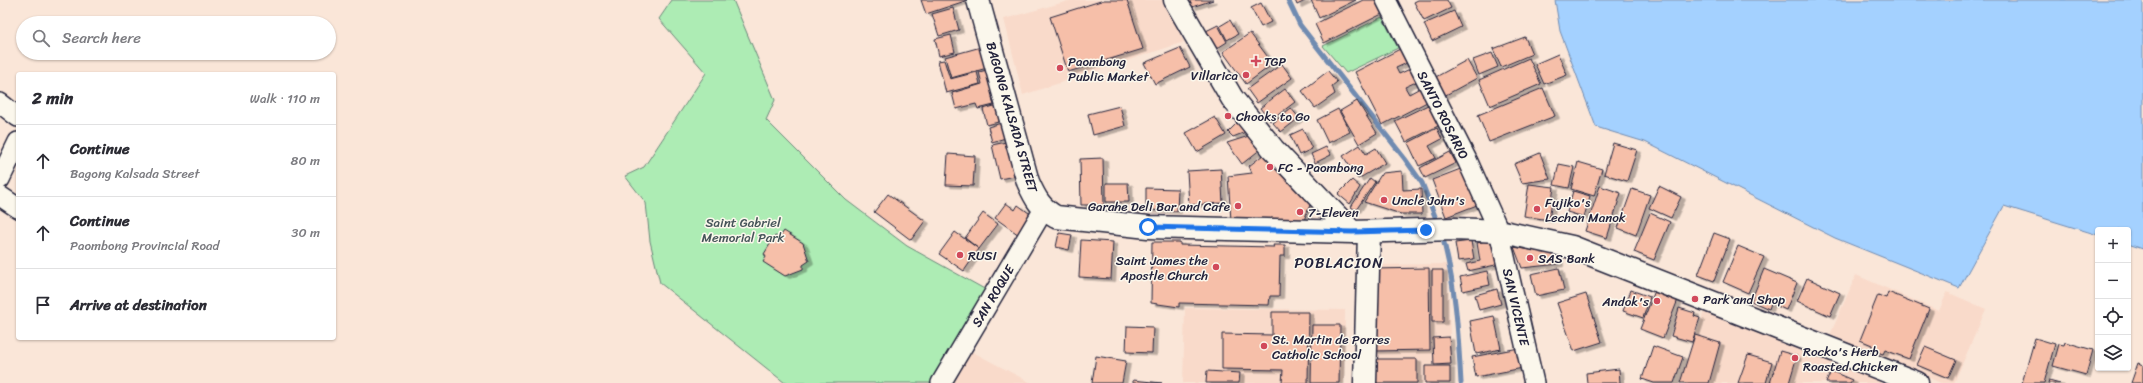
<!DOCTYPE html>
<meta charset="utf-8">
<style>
:root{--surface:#fff;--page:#f2f2f3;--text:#2b2b33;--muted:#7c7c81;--line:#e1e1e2}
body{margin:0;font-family:Sriracha,sans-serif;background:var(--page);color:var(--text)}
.controls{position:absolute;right:12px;bottom:12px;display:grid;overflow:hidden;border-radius:4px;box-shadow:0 1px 3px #0004}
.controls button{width:36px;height:36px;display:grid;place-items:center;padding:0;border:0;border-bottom:1px solid var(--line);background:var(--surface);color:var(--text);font:20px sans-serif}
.stop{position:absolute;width:12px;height:12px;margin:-9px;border:3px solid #1a73e8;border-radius:50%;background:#fff}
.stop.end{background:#1a73e8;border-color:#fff;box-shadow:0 1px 4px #0008}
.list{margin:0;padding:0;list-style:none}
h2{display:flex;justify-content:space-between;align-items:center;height:52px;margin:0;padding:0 16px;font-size:17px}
h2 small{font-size:13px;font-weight:400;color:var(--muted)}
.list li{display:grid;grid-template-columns:26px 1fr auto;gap:12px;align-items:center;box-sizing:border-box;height:72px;padding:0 16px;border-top:1px solid var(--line)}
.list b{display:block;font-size:15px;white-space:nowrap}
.list p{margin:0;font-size:13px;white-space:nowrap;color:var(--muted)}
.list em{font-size:13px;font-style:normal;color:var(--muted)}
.icon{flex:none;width:22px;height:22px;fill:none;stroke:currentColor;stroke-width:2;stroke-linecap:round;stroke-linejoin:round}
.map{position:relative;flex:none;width:2143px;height:383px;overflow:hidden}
.search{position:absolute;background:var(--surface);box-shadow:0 1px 3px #0004;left:16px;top:16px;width:320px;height:44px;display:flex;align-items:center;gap:10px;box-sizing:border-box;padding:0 14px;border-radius:22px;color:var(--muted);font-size:15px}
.panel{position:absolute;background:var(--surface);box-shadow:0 1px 3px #0004;left:16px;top:72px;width:320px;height:268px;border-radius:4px}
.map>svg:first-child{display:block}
.built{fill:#f9daca}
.green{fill:#adecb4;stroke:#688778}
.water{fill:#a4d1ff;stroke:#708bb1}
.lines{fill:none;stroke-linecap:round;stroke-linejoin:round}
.stream{stroke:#708bb1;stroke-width:5}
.building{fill:#f6bfa9;stroke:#22223b;filter:url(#shadow)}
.street-casing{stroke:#22223b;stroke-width:22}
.secondary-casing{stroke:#22223b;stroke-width:25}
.street{stroke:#fbf7ec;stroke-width:19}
.secondary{stroke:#fbf7ec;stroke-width:22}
.route{stroke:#1a73e8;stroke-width:5}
.poi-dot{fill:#d1495b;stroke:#fbf7ec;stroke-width:1.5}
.labels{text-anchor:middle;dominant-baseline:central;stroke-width:3;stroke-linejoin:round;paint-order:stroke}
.poi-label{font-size:13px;fill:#22223b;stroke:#fbf7ec;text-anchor:start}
.street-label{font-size:13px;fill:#22223b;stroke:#fbf7ec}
.park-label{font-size:13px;fill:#455459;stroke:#fbf7ec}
.quarter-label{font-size:15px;letter-spacing:1px;fill:#22223b;stroke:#fbf7ec}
</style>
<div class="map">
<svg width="2143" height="383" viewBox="0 0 2143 383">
<defs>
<filter id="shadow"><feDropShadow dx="4.5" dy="2.5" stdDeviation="0" flood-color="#0004"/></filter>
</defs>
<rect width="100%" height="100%" fill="#fae6d8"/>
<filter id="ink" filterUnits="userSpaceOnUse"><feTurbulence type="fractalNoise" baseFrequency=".025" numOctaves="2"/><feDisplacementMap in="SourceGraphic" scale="8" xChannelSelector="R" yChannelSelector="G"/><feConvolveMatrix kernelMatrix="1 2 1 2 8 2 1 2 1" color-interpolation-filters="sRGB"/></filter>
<g filter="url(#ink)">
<path class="built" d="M1072 0H1164L1184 42 1023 95 1004 19Z
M1447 264 1452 383H1373L1371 265Z
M1856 275 1939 311 1947 292 1986 309 1954 383H1941L1830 335Z
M1706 306 1881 379 1880 383H1679Z
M1185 308 1345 310 1344 383H1183Z
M969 350 1031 383H951Z"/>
<path class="green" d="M672 0H733L775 100 766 120 846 200 907 246 988 291 930 383H785L660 283 650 241 646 203 625 176 644 167 706 73 659 19Z
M1382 17 1398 48 1346 73 1323 46Z"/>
<path class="water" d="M1555 0H2143V249L2128 244V230H2098V235L2004 206 1959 288 1835 238 1645 142 1596 127 1560 31Z"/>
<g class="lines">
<path class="stream" d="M1288 0 1300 25 1405 159 1422 183 1438 224
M1442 235C1456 287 1458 330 1461 383"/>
</g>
<path class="building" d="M921 0H965V1L926 14Z
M1104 0H1127L1143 49 1068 72 1050 17Z
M1189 0H1213L1192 7Z
M1295 0H1307L1297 5Z
M1311 0H1356L1319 18Z
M1363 0H1375L1382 14 1324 43 1315 24Z
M1418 0H1447L1451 8 1424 21 1414 2Z
M1261 3 1271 22 1261 27 1251 8Z
M953 8 959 30 939 36 932 14Z
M1454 11 1461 27 1432 41 1424 24Z
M1230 20 1238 34 1227 40 1220 26Z
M1218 25 1227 42 1216 49 1206 31Z
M1250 33 1273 64 1246 84 1223 52Z
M951 35 955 52 939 56 935 39Z
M1525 37 1532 54 1501 67 1493 49Z
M981 47 987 68 951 78 945 57Z
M1180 48 1190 67 1155 84 1144 63Z
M1400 49 1407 63 1396 68 1399 74 1410 69 1416 82 1405 87 1409 94 1420 88 1427 102 1382 125 1355 72Z
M1492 53 1498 67 1479 75 1473 60Z
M1558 54 1567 75 1544 84 1535 64Z
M1529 58 1541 84 1490 106 1479 80Z
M944 60 950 79 977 72 980 84 946 93 938 61Z
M1467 60 1477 78 1442 97 1432 79Z
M1282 64 1292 78 1257 103 1247 89Z
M995 68 998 95 992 97 994 105 978 109 976 104 956 109 952 93 982 84 979 72Z
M1328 71 1337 82 1332 86 1335 94 1315 108 1302 91Z
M1543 88 1555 116 1489 142 1478 115Z
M1285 89 1295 102 1270 121 1260 108Z
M1357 101 1377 133 1359 144 1340 111Z
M1430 104 1440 125 1406 142 1395 121Z
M998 105 1002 121 987 125 983 109Z
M1120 106 1125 126 1093 135 1088 114Z
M1291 108 1299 118 1281 132 1273 123Z
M1338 109 1350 132 1328 143 1317 120Z
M1215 117 1226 135 1197 152 1186 133Z
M1240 120 1248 131 1233 137 1228 132Z
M1005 122 1009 137 992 142 988 127Z
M1437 128 1442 139 1429 146 1436 158 1419 166 1408 143Z
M1303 129 1312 149 1299 155 1290 135Z
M1252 135 1262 148 1242 164 1227 143Z
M1011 141 1019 175 1000 179 992 145Z
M1613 143 1637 150 1627 181 1604 174Z
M1360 145 1366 154 1376 148 1385 163 1358 179 1343 156Z
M1326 147 1331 155 1315 163 1311 154Z
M1268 151 1310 205 1304 220 1231 221 1228 176 1252 173 1249 166Z
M1450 152 1456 163 1425 178 1420 168Z
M1540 153 1550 179 1522 183 1514 164Z
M948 154 975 156 973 186 946 185Z
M1103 158 1104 205H1081L1080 159Z
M1578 162 1602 169 1594 196 1571 189Z
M1559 164 1574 167 1569 188 1554 185Z
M1463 168 1477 205 1446 217 1432 180Z
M1221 169 1223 203 1189 205 1187 171Z
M1402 171 1403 190 1421 189 1422 214H1401L1364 202 1382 173Z
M1370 178 1375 182 1356 210 1351 207Z
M1352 180 1360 187 1350 204 1338 194Z
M1106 183H1128L1129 202H1106Z
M1529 184 1554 187 1549 220 1524 216Z
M1600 186 1621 193 1607 238 1585 231Z
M1659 186 1681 197 1671 218 1649 208Z
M1146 188 1178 189 1177 211 1146 210Z
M1632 189 1650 195 1636 235 1618 228Z
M1573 191 1590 196 1584 217 1567 212Z
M888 194 925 221 911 240 874 212Z
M1006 203 1015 210 1018 205 1033 216 1019 235 995 218Z
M983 213 998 224 979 249 965 238Z
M1650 213 1670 222 1654 260 1634 252Z
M784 231 803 243 809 261 803 265V269L785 276 763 262 766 257 764 254 775 236 779 238Z
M955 232 979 249 964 271 939 254Z
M1059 233 1072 235 1069 250 1056 247Z
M1714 233 1730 239 1714 281 1698 275Z
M1495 239 1500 264 1468 271 1466 264 1480 261 1477 243Z
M1081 240 1113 242 1111 279 1079 277Z
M1471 241 1474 259 1458 261 1455 243Z
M1152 242H1180V245L1274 247 1273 245H1285V256H1280L1279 296H1270L1269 305 1179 303V307L1151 303Z
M1738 246 1764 257 1748 293 1723 282Z
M1514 247 1558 255 1559 264 1522 268Z
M1429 268 1430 350 1374 351 1373 269Z
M1559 268 1564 290 1536 296 1531 274Z
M1764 269 1797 283 1786 310 1771 303 1769 309 1751 301Z
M1432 270H1443V322H1432Z
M1487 271 1490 285 1463 291 1460 277Z
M1807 278 1840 293 1830 316 1797 301Z
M1656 288 1679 297 1663 338 1640 329Z
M1497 289 1501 304 1479 310 1475 295Z
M1631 290 1650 297 1643 318 1623 311Z
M1888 292 1929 309 1909 359 1885 350 1883 354 1872 350V345L1860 340 1878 295 1886 298Z
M1586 294 1602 342 1574 351 1557 303Z
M1679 308 1695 313 1694 316 1700 318 1692 342 1671 336Z
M1272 312H1309L1308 383H1282L1283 370 1222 369V334L1272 335Z
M1494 316 1501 349 1476 354 1470 321Z
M1312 325H1340L1339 383H1311Z
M1127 326 1153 327 1152 353 1126 352Z
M1695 335 1720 343 1709 383H1680Z
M1449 337 1451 364 1434 365 1433 338Z
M2035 338 2055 344 2044 383H2022Z
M2065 342 2093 350 2086 375 2053 366 2059 344 2064 345Z
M1653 346 1683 357 1674 383H1654L1642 379Z
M1925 347 1956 360 1948 378 1917 365Z
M1519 348 1523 368 1476 377 1472 357Z
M1780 351 1797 356 1789 383H1770Z
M1748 355 1772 362 1766 383H1738Z
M1096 356 1126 361 1122 383H1092Z
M1374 359H1417V383H1374Z
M2138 363 2143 365V383H2131Z
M1425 366H1450V383H1425Z
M1619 369 1620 383H1587L1586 373Z
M1207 371 1240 373 1239 383H1206Z
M1831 371 1852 380 1850 383H1826Z
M1133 380 1162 383H1133Z
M2049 380 2060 383H2048Z"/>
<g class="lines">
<g class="street-casing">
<path id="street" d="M1386 0 1468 162 1499 231 1534 383
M0 103 18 117
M0 179 18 142
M0 196 18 208
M941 383 1044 209"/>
</g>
<g class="secondary-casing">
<path id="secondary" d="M978 0 1028 182C1035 198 1041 209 1056 217L1148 227 1352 232 1455 229 1499 231 1572 247 1917 383
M1175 0 1232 98 1273 149 1352 232
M1365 383 1369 232"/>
</g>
<use href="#street" class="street"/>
<use href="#secondary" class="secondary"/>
</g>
</g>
<g class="lines" filter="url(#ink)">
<path class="route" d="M1148 227 1352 232 1426 230"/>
</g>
<g class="poi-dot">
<path d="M1254 55h4v4h4v4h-4v4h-4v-4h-4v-4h4z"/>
<circle cx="1060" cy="68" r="4"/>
<circle cx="1246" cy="75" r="4"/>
<circle cx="1228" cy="116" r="4"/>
<circle cx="1270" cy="167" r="4"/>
<circle cx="1384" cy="200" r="4"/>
<circle cx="1238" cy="206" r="4"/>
<circle cx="1537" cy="209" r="4"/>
<circle cx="1300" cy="212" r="4"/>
<circle cx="960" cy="255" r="4"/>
<circle cx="1530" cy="258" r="4"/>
<circle cx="1216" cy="267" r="4"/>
<circle cx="1695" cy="299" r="4"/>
<circle cx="1657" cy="301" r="4"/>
<circle cx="1264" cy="346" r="4"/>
<circle cx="1795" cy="358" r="4"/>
</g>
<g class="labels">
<g class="poi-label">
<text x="1068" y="61">Paombong<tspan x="1068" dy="15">Public Market</tspan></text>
<text x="1264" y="61">TGP</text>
<text x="1238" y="75" text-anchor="end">Villarica</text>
<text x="1236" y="116">Chooks to Go</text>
<text x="1278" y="167">FC - Paombong</text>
<text x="1392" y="200">Uncle John's</text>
<text x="1545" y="202">Fujiko's<tspan x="1545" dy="15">Lechon Manok</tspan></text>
<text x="1230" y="206" text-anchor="end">Garahe Deli Bar and Cafe</text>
<text x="1308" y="212">7-Eleven</text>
<text x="968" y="255">RUSI</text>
<text x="1538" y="258">SAS Bank</text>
<text x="1208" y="260" text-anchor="end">Saint James the<tspan x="1208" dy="15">Apostle Church</tspan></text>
<text x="1703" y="299">Park and Shop</text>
<text x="1649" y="301" text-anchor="end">Andok's</text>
<text x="1272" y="339">St. Martin de Porres<tspan x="1272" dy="15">Catholic School</tspan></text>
<text x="1803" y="351">Rocko's Herb<tspan x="1803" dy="15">Roasted Chicken</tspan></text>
</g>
<g class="street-label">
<text transform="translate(1443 115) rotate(63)">SANTO ROSARIO</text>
<text transform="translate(1012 117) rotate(74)">BAGONG KALSADA STREET</text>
<text transform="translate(993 296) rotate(-59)">SAN ROQUE</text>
<text transform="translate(1516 307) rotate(77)">SAN VICENTE</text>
</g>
<g class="park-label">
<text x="743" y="222">Saint Gabriel<tspan x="743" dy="15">Memorial Park</tspan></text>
</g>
<g class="quarter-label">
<text x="1339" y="263">POBLACION</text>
</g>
</g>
</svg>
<div class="controls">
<button>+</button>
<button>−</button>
<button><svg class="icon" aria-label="locate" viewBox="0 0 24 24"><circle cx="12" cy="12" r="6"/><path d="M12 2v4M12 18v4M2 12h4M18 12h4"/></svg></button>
<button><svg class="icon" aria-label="layers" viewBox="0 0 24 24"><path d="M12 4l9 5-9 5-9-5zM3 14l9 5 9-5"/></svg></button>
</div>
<div class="stop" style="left:1148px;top:227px"></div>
<div class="stop end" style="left:1426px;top:230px"></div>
<div class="search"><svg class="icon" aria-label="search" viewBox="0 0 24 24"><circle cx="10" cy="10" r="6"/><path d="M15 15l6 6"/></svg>Search here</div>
<section class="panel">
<h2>2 min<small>Walk · 110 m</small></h2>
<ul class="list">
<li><svg class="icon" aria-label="ahead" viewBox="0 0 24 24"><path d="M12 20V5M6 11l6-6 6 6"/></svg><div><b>Continue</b><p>Bagong Kalsada Street</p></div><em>80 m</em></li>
<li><svg class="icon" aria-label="ahead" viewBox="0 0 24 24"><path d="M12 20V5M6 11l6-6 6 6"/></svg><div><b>Continue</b><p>Paombong Provincial Road</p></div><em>30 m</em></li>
<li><svg class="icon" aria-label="arrive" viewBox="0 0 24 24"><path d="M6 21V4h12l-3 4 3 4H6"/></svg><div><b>Arrive at destination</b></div></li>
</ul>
</section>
</div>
